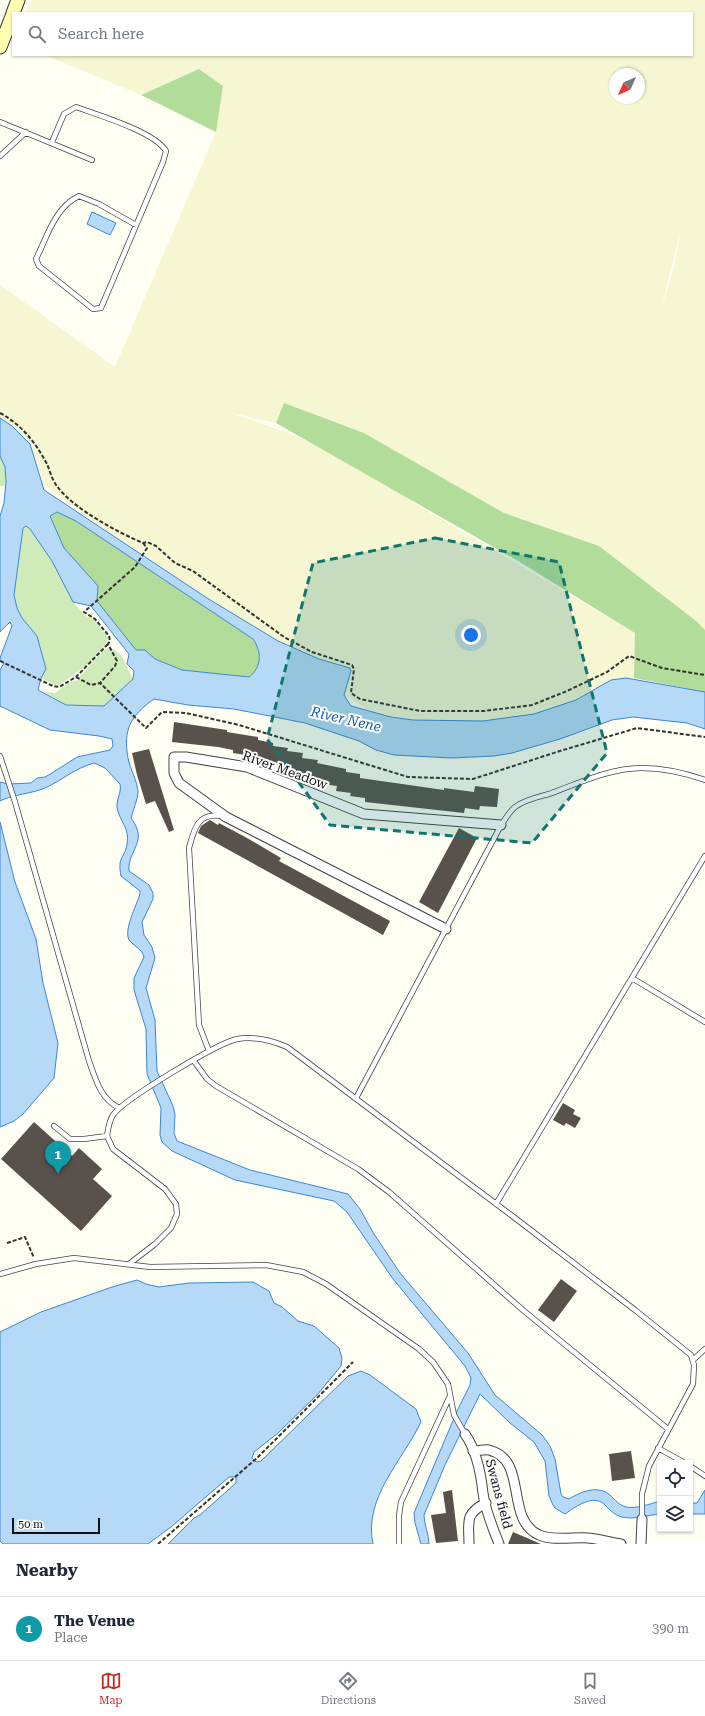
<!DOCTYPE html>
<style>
:root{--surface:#fff;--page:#f2f2f3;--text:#1f2937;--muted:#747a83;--line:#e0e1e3;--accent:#c42a23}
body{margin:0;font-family:"Roboto Serif",serif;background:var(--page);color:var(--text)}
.controls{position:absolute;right:12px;bottom:12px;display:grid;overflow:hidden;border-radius:0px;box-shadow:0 1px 3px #0004}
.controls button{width:36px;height:36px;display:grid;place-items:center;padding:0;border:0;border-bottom:1px solid var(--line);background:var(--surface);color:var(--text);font:20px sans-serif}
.compass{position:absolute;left:609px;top:68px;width:36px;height:36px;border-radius:50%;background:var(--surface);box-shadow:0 1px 3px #0004;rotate:225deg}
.scale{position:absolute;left:12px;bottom:10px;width:88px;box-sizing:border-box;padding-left:4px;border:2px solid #101010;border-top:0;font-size:11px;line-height:14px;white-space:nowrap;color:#101010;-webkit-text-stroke:3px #fff;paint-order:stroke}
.you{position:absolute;left:471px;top:635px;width:14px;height:14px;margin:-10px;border:3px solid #fff;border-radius:50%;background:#1a73e8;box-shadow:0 0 0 6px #1a73e833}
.badge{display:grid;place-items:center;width:26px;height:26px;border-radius:50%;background:var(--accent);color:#fff;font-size:13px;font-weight:700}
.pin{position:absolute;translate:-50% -33px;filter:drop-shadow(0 1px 2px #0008)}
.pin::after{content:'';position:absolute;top:21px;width:14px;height:12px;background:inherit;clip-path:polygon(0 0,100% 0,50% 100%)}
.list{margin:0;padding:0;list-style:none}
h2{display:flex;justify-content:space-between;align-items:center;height:52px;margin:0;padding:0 16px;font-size:17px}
h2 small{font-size:13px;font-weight:400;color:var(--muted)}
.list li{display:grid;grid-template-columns:26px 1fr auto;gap:12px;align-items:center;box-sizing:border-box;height:64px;padding:0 16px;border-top:1px solid var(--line)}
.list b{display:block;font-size:15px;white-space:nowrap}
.list p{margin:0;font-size:13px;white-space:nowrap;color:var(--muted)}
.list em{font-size:13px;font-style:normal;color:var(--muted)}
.icon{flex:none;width:22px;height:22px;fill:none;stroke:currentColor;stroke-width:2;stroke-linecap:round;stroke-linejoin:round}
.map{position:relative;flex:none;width:705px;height:1544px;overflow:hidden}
.search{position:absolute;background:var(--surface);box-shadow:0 1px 3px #0004;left:12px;right:12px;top:12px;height:44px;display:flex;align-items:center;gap:10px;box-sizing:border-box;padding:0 14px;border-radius:0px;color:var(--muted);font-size:15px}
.sheet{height:116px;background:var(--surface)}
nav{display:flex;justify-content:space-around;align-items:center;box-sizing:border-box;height:56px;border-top:1px solid var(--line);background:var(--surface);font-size:11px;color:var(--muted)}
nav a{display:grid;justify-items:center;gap:2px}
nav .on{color:var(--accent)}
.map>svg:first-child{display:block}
.farmland{fill:#f6f6d2;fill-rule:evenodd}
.green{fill:#cfebba}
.forest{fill:#b1dc99}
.water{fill:#b6d9f8;stroke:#3b87d1;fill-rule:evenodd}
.building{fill:#59524c}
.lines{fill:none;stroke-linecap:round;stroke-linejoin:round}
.lane-casing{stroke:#434343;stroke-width:6}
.street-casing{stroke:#434343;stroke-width:11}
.secondary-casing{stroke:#323232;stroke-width:15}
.path{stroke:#323232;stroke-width:2;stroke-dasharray:4 2;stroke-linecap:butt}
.lane{stroke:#fff;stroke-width:4.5}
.street{stroke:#fff;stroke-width:9}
.secondary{stroke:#fffdae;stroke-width:13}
.marked{fill:#0f766e;fill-opacity:0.2;stroke:#0f766e;stroke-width:3;stroke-dasharray:8 5;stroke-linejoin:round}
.labels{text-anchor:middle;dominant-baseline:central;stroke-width:4;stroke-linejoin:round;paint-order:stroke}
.street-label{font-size:13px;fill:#101010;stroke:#fff}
.water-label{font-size:14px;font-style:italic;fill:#1559a6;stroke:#fff}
</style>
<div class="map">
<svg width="705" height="1544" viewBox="0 0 705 1544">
<rect width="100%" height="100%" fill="#fffef3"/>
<path class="farmland" d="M32 0H705V633L599 547 504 513 364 433 284 403 276 423 228 412 288 433 357 463 417 505 636 633 637 677 611 680 576 700 534 714 483 721H431L391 717 367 709 344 695 350 668 319 659 278 641 207 598 123 543 43 484 30 444 12 426 0 419V285L115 367 216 132 223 86 199 69 141 95 45 55H692V13H25ZM615 74H639V98H615ZM682 226 674 266 659 317Z"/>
<path class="green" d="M0 456 5 467V486H0Z
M26 526 30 529 52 561 73 602 86 616 95 620 108 638C108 650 69 680 57 686L41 678 46 669 37 636 22 618 17 608 14 595 23 528Z
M109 648C125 652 125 666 133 679L104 706 66 705 44 692 55 693 68 683 78 680 79 677 104 650Z"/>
<path class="forest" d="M199 69 223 86 216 132 141 95Z
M284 403 364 433 504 513 599 546 696 621 705 630V692L634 678 635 633 518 561 276 423Z
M57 512 76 521 253 639C262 652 262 667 249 677L182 670 155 659 145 650H136L97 601 98 586 64 548 50 516Z"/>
<path class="water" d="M92 212 116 223 110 235 87 224Z
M0 418 12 426 30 444 44 490 207 598 278 641 319 659 350 668 351 671 344 695 351 706 391 717 413 720 483 721 534 714 576 700 611 680 626 678 705 692V729L687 723 633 717 612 720 560 739 512 753 494 756 452 758 394 755 376 750 359 741 305 723 234 709 188 705 154 699C130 716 123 730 128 758 130 769 137 780 138 791 138 799 133 810 131 818 133 821 136 825 137 829 143 843 127 856 129 871L149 885 153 893V899L142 922 144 935 152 947 155 958 146 988 155 1020 157 1071 173 1106 175 1114 174 1133 177 1141 250 1170 348 1194 360 1209 374 1234 400 1273 468 1353 495 1395 542 1435 550 1446 555 1459 561 1494 563 1497 569 1499C582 1491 598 1485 610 1495 615 1500 619 1505 626 1507 636 1509 650 1504 660 1501V1514C648 1515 634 1520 622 1517 614 1515 610 1510 604 1504 593 1494 575 1507 565 1514L555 1508 553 1505 549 1496 545 1461 534 1442 510 1423 480 1394 445 1465 424 1515C424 1525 429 1534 429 1544H421L415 1523 414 1513 457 1411 470 1385 471 1378 465 1366 393 1279 347 1212 334 1201 235 1180 172 1151 162 1142 160 1135 161 1108 147 1074 146 1029 134 990V978L144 957C142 949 135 947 130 941 122 933 137 904 140 894V891L121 876C117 855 125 859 127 844 130 828 120 822 117 808 116 800 122 792 120 784L105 768 94 763C73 769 63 780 45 788 31 794 14 794 0 801V782L8 784 31 783 37 778 45 777 52 773 77 757 110 750 113 746 112 739 99 736 50 730 0 706V670L4 663 0 660V658L12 626 10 622 0 632V516L4 503 6 482 5 467 0 456ZM57 512 76 521 253 639C262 652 262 667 249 677L182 670 155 659 145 650H136L97 601 98 586 64 548 50 516ZM26 526 30 529 52 561 73 602 91 606 129 654 127 664 134 671 133 679 104 706 66 705 38 690 41 678 46 669 37 636 22 618 17 608 14 595 23 528Z
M0 822 15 882 36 939 43 983 58 1043 54 1078 23 1114 14 1121 0 1127Z
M137 1280 146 1284 159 1287 189 1283 253 1282 269 1291 274 1303 282 1307 298 1321 314 1326 339 1348 342 1358 341 1366 317 1395 278 1433 254 1452 252 1458 256 1462 261 1461 348 1376 361 1371 370 1375 416 1409 421 1422C403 1460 363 1498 373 1544H168L194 1518 200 1515 236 1483V1477H229L171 1527 148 1544H3L0 1541V1332L41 1312 112 1287Z
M705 1490V1514H690V1503H697Z"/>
<path class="building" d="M174 722 227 730V732L258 737V740L273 743V746L288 748 287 751 303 753 302 758 318 760 317 763 346 769V772L360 774V778L444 790V788L474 792 475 786 499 789 497 807 480 806 479 810 465 808 464 813 365 802V798L350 796 351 793 336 791 337 786 321 784 322 780 308 779 309 774 292 772 293 769 278 767V763L264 761V758L233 753V750L218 747 172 742Z
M149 749 174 830 169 832 155 801 146 804 137 775 132 753Z
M210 820 218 825 219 823 247 838 281 858 279 861 390 921 383 935 198 833 201 826Z
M459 828 477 838 438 913 419 902Z
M563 1103 575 1110 573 1114 581 1118 575 1128 566 1123 564 1126 553 1120Z
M34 1122 72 1156 79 1148 102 1169 93 1179 112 1196 81 1231 1 1159Z
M561 1279 577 1291 554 1322 538 1310Z
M631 1451 635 1478 612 1481 609 1454Z
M452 1490 458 1541 436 1543 431 1515 446 1513 443 1492Z
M513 1532 541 1544H508Z"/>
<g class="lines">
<g class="lane-casing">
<path id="lane" d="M0 122 92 160
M52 142 64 114 76 107C98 115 155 132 166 151L163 162 101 308 93 309 39 266 36 259C47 237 55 207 79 196L99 204 136 225
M0 156 26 132
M0 756 15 802 89 1061C96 1080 100 1098 119 1108
M632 978 705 1022
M209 1051 199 1025 189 848C194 830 197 812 222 816
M194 1061 207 1079 216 1086 358 1169 389 1192 524 1311 668 1429
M356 1098 499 829C504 821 508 813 515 807 524 800 538 797 549 794 579 783 610 768 642 768 664 768 685 773 705 780
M54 1126 70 1139H84L107 1136
M496 1204 705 856
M129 1264 155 1244 171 1228 177 1214 176 1204 165 1189 113 1149 107 1136C108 1129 109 1121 113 1115 124 1099 218 1043 237 1039 255 1036 271 1040 287 1047L515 1218 635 1310 691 1355 694 1365 693 1384 649 1466 642 1494V1519
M0 1274 36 1264 74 1258 150 1267 266 1265 303 1272 326 1284 419 1349 433 1362 448 1384 454 1415 465 1434
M693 1360 705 1349
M658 1448 685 1463
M690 1466 705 1476
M399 1544V1516L401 1502 449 1398"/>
</g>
<g class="street-casing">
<path id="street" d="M446 929 226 817 179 783 174 773V757H186L247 767 364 814 501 825
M465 1434C476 1450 481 1474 483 1493 485 1510 493 1528 499 1544
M473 1451C478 1451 484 1449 489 1450 529 1460 504 1519 539 1535 553 1541 573 1537 588 1538 599 1539 610 1542 621 1544
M469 1544C469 1522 464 1514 486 1503
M641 1544 642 1519"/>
</g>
<g class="secondary-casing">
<path id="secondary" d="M13 13 18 0
M0 47 13 14"/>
</g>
<path class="path" d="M0 413C21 424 36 443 47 464 50 471 52 480 57 486 72 508 119 533 143 543L147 542 156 546 175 563 193 571 284 637 312 652 352 665 354 669 351 693 360 699 420 711H484L532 705 567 691 607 672 629 656 662 668 705 675
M143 543 147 548 135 567 84 612 95 619 109 636 110 641 108 644 117 661 115 666 100 683 146 728 162 712 186 713 239 725 408 777 473 779 560 751 637 728 705 737
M0 661 53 686 59 687 76 677 108 644
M76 677 91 685 100 683
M7 1243 25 1237 34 1258
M158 1544 257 1458 353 1362"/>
<use href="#lane" class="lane"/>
<use href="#street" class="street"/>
<use href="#secondary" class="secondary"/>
</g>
<path class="marked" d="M435 538 559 562 607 753 532 843 330 825 267 739 313 563Z"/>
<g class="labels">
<g class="street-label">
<text transform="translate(285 770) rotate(20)">River Meadow</text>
<text transform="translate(499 1494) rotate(75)">Swans field</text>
</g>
<g class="water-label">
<text transform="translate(346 719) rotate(13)">River Nene</text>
</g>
</g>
</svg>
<div class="controls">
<button><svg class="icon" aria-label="locate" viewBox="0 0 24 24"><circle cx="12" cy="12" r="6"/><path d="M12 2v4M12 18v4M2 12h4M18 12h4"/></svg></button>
<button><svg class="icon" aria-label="layers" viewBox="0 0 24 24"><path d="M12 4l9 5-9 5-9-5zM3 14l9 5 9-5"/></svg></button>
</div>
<svg class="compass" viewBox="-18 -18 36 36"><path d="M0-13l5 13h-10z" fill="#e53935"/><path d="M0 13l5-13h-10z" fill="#747a83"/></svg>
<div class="scale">50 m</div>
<div class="you"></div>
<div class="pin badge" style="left:58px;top:1174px;background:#0f9aa8">1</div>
<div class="search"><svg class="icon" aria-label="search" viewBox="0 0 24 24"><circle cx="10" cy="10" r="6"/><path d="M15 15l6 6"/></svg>Search here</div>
</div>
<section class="sheet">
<h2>Nearby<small></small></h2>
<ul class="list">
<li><span class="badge" style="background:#0f9aa8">1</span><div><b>The Venue</b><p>Place</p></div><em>390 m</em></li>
</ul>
</section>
<nav>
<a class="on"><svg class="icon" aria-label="map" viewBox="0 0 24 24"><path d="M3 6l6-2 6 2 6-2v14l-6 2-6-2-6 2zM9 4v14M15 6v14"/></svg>Map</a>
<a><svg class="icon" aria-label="directions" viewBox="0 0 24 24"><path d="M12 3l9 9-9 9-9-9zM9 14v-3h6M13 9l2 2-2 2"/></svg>Directions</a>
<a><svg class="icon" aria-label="saved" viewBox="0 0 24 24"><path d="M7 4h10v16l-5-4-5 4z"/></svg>Saved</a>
</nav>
